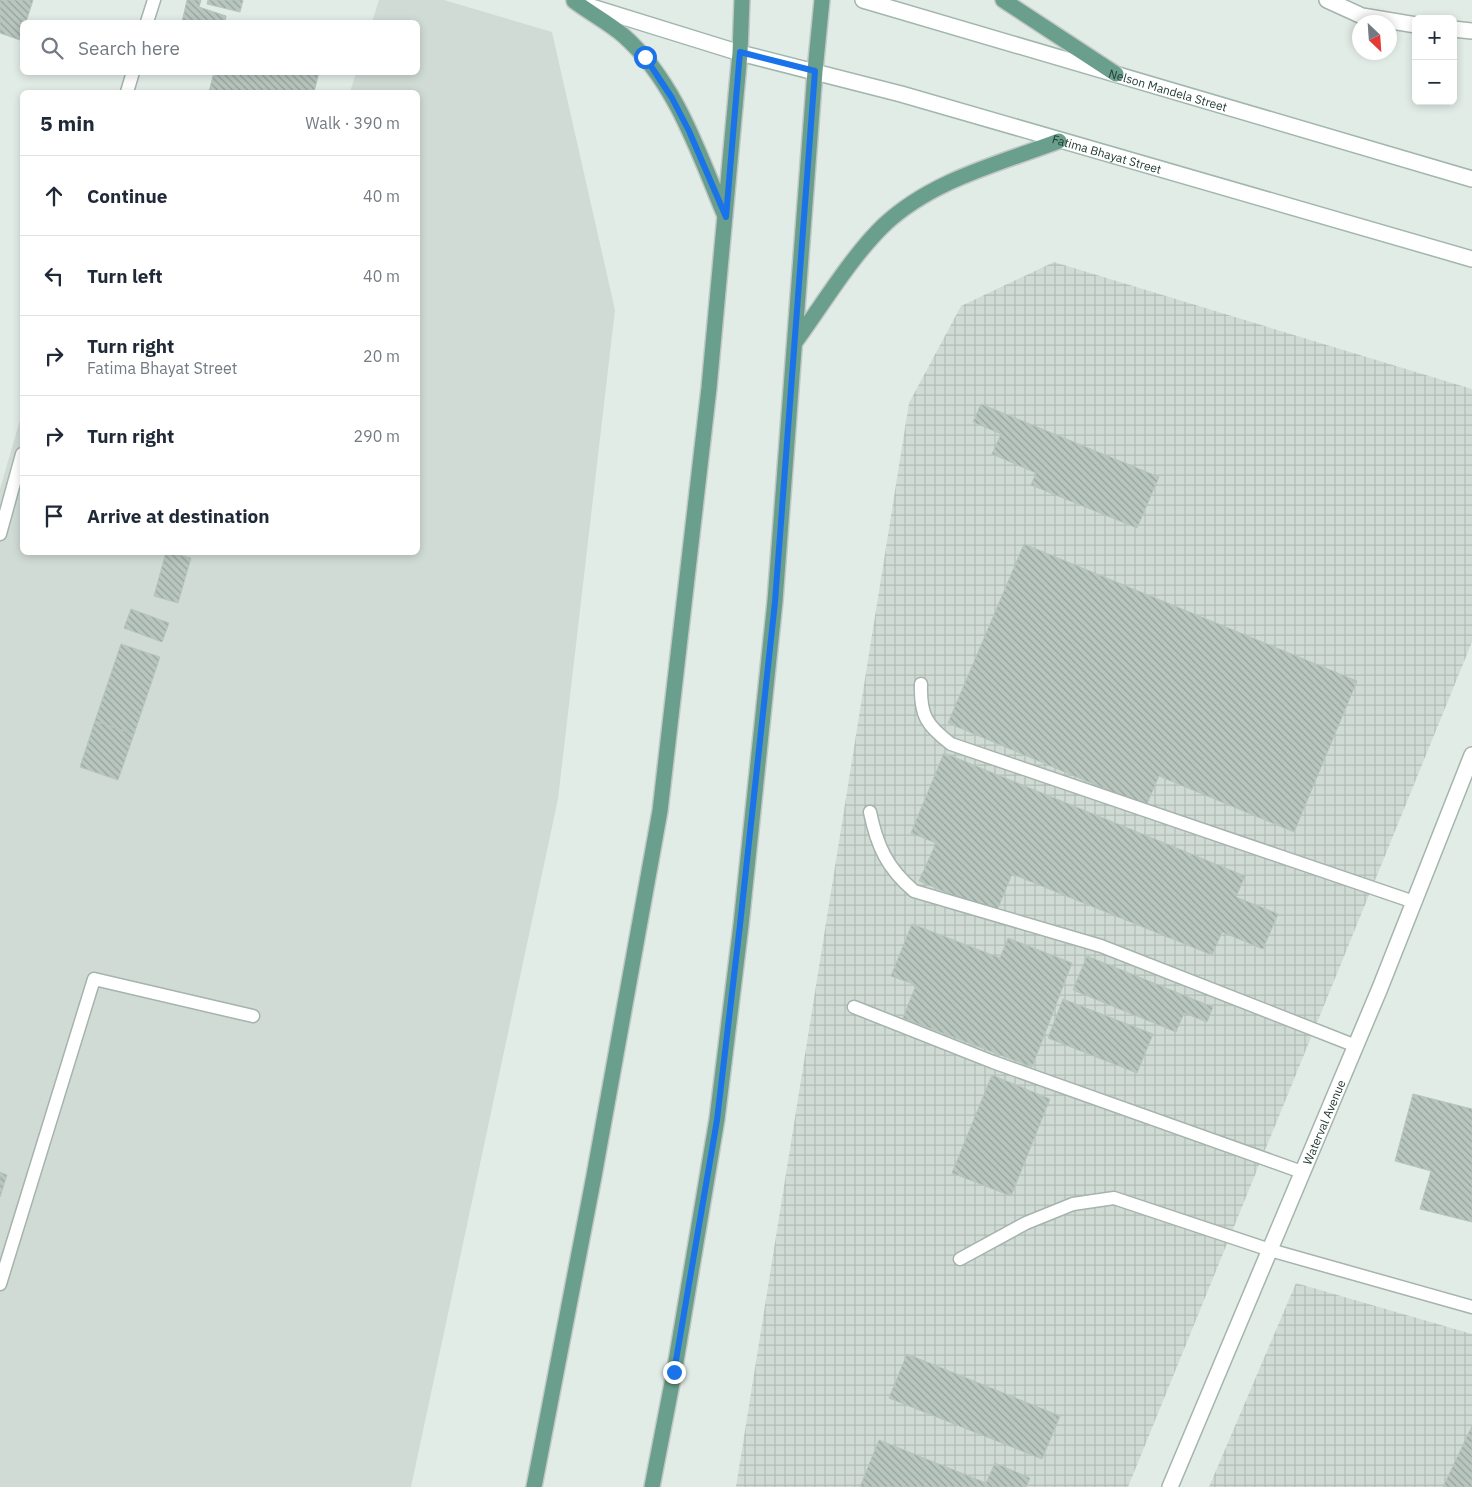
<!DOCTYPE html>
<meta charset="utf-8">
<style>
:root{--surface:#fff;--page:#f6f6f7;--text:#1f2937;--muted:#747a83;--line:#e0e1e3}
body{margin:0;font-family:"IBM Plex Sans",sans-serif;background:var(--page);color:var(--text)}
.controls{position:absolute;right:15px;top:15px;display:grid;overflow:hidden;border-radius:8px;box-shadow:0 2px 8px #0003}
.controls button{width:45px;height:45px;display:grid;place-items:center;padding:0;border:0;border-bottom:1px solid var(--line);background:var(--surface);color:var(--text);font:25px sans-serif}
.compass{position:absolute;left:1352px;top:15px;width:45px;height:45px;border-radius:50%;background:var(--surface);box-shadow:0 2px 8px #0003;rotate:155deg}
.stop{position:absolute;width:15px;height:15px;margin:-11px;border:4px solid #1a73e8;border-radius:50%;background:#fff}
.stop.end{background:#1a73e8;border-color:#fff;box-shadow:0 1px 5px #0008}
.list{margin:0;padding:0;list-style:none}
h2{display:flex;justify-content:space-between;align-items:center;height:65px;margin:0;padding:0 20px;font-size:21px}
h2 small{font-size:16px;font-weight:400;color:var(--muted)}
.list li{display:grid;grid-template-columns:32px 1fr auto;gap:15px;align-items:center;box-sizing:border-box;height:80px;padding:0 20px;border-top:1px solid var(--line)}
.list b{display:block;font-size:19px;white-space:nowrap}
.list p{margin:0;font-size:16px;white-space:nowrap;color:var(--muted)}
.list em{font-size:16px;font-style:normal;color:var(--muted)}
.icon{flex:none;width:28px;height:28px;fill:none;stroke:currentColor;stroke-width:2;stroke-linecap:round;stroke-linejoin:round}
.map{position:relative;flex:none;width:1472px;height:1487px;overflow:hidden}
.search{position:absolute;background:var(--surface);box-shadow:0 2px 8px #0003;left:20px;top:20px;width:400px;height:55px;display:flex;align-items:center;gap:12px;box-sizing:border-box;padding:0 18px;border-radius:8px;color:var(--muted);font-size:19px}
.panel{position:absolute;background:var(--surface);box-shadow:0 2px 8px #0003;left:20px;top:90px;width:400px;height:465px;border-radius:8px}
.map>svg:first-child{display:block}
.built{fill:#d1dbd5}
.industrial{fill:url(#industrial-grid)}
.building{fill:url(#building-back-hatch);stroke:#b5c5bd}
.lines{fill:none;stroke-linecap:round;stroke-linejoin:round}
.lane-casing{stroke:#a5b4ad;stroke-width:15}
.street-casing{stroke:#a5b4ad;stroke-width:18}
.secondary-casing{stroke:#a1b7ad;stroke-width:18}
.primary-casing{stroke:#c1c8c6;stroke-width:18}
.lane{stroke:#fff;stroke-width:12}
.street{stroke:#fff;stroke-width:15}
.secondary{stroke:#fff;stroke-width:15}
.primary{stroke:#699f8c;stroke-width:15}
.route{stroke:#1a73e8;stroke-width:6}
.labels{text-anchor:middle;dominant-baseline:central;stroke-width:4.5;stroke-linejoin:round;paint-order:stroke}
.street-label{font-size:12px;fill:#233c33;stroke:#f3f8f5}
</style>
<div class="map">
<svg width="1472" height="1487" viewBox="0 0 1472 1487">
<defs>
<pattern id="industrial-grid" width="8" height="8" patternUnits="userSpaceOnUse" patternTransform="scale(1.25)"><rect width="8" height="8" fill="#d1dbd5"/><path d="M0 4h8M4 0v8" fill="none" stroke="#b3bdb7"/></pattern>
<pattern id="building-back-hatch" width="6" height="6" patternUnits="userSpaceOnUse" patternTransform="scale(1.25)"><rect width="6" height="6" fill="#b8c6bf"/><path d="M-1 5l2 2M0 0l6 6M5-1l2 2" fill="none" stroke="#95a29c"/></pattern>
</defs>
<rect width="100%" height="100%" fill="#e2ece7"/>
<path class="built" d="M379 0H444L552 32 615 310 558 799 411 1487H0V489L22 413V552H418V92H350L356 73 418 72V22H372Z"/>
<path class="industrial" d="M1054 262 1472 389V642L1128 1487H736L909 403 961 306Z
M1296 1283 1472 1334V1487H1209Z"/>
<path class="building" d="M0 0H33L26 22H22L20 40 0 33Z
M187 0H201L199 7 226 16 225 22H182Z
M208 0H243L240 12 207 4Z
M214 72H319L314 92H209Z
M981 404 1159 477 1137 528 1031 485 1036 473 992 454 1001 434 973 422Z
M1024 544 1357 681 1294 832 1159 776 1146 806 948 723Z
M166 552 191 558 178 603 154 596Z
M131 609 169 623 162 642 124 628Z
M121 644 160 657 134 734 95 721Z
M95 721 134 734 118 780 80 767Z
M944 753 1245 876 1236 897 1278 914 1263 949 1222 932 1212 955 1012 874 996 913 919 881 936 843 911 833Z
M912 924 1000 958 1008 938 1072 963 1032 1067 903 1018 916 985 891 976Z
M1087 956 1213 1007 1207 1022 1184 1013 1176 1032 1073 990Z
M1063 999 1153 1034 1137 1073 1048 1038Z
M992 1075 1050 1099 1011 1196 952 1173Z
M1413 1094 1472 1109V1222L1420 1209 1431 1171 1395 1161Z
M0 1172 7 1175 0 1197Z
M907 1354 1060 1416 1042 1459 889 1398Z
M1472 1426V1487H1443Z
M879 1440 986 1483 995 1463 1030 1478 1026 1487H860Z"/>
<g class="lines">
<g class="lane-casing">
<path id="lane" d="M147 22 154 0
M127 92 133 72
M0 534 22 454
M921 684C920 715 926 725 951 744L1414 902
M870 812C877 846 887 868 914 891L1101 946 1356 1046
M854 1007 993 1062 1302 1172
M960 1259 1026 1223 1073 1204 1114 1198 1270 1250 1472 1307
M0 1284 94 979 253 1016"/>
</g>
<g class="street-casing">
<g id="street">
<path d="M1327 0 1362 16 1416 25"/>
<path d="M1453 29 1472 31"/>
<path id="s1" d="M1170 1487 1380 988 1472 755"/>
</g>
</g>
<g class="secondary-casing">
<g id="secondary">
<path id="s2" d="M863 0 1472 179"/>
<path id="s3" d="M582 4 740 53 901 94 1472 259"/>
</g>
</g>
<g class="primary-casing">
<path id="primary" d="M1003 0 1116 74
M574 1C590 13 609 23 624 36 676 82 699 154 725 216
M796 341C823 304 851 257 884 225 932 180 998 164 1059 141
M534 1487 594 1176 660 811 709 388 740 53 742 0
M652 1487 674 1373 717 1119 741 925 775 601 815 71 822 0"/>
</g>
<use href="#lane" class="lane"/>
<use href="#street" class="street"/>
<use href="#secondary" class="secondary"/>
<use href="#primary" class="primary"/>
</g>
<g class="lines">
<path class="route" d="M645 57 672 98 689 131 726 217 740 52 815 71 775 602 740 925 717 1120 674 1372"/>
</g>
<g class="labels">
<g class="street-label">
<text stroke="none"><textPath href="#s2" startOffset="318">Nelson Mandela Street</textPath></text>
<text stroke="none"><textPath href="#s3" startOffset="546">Fatima Bhayat Street</textPath></text>
<text stroke="none"><textPath href="#s1" startOffset="396">Waterval Avenue</textPath></text>
</g>
</g>
</svg>
<div class="controls">
<button>+</button>
<button>−</button>
</div>
<svg class="compass" viewBox="-18 -18 36 36"><path d="M0-13l5 13h-10z" fill="#e53935"/><path d="M0 13l5-13h-10z" fill="#747a83"/></svg>
<div class="stop" style="left:645px;top:57px"></div>
<div class="stop end" style="left:674px;top:1372px"></div>
<div class="search"><svg class="icon" aria-label="search" viewBox="0 0 24 24"><circle cx="10" cy="10" r="6"/><path d="M15 15l6 6"/></svg>Search here</div>
<section class="panel">
<h2>5 min<small>Walk · 390 m</small></h2>
<ul class="list">
<li><svg class="icon" aria-label="ahead" viewBox="0 0 24 24"><path d="M12 20V5M6 11l6-6 6 6"/></svg><div><b>Continue</b></div><em>40 m</em></li>
<li><svg class="icon" aria-label="left" viewBox="0 0 24 24"><path d="M17 20v-9H6M10 6l-5 5 5 5"/></svg><div><b>Turn left</b></div><em>40 m</em></li>
<li><svg class="icon" aria-label="right" viewBox="0 0 24 24"><path d="M7 20v-9h11M14 6l5 5-5 5"/></svg><div><b>Turn right</b><p>Fatima Bhayat Street</p></div><em>20 m</em></li>
<li><svg class="icon" aria-label="right" viewBox="0 0 24 24"><path d="M7 20v-9h11M14 6l5 5-5 5"/></svg><div><b>Turn right</b></div><em>290 m</em></li>
<li><svg class="icon" aria-label="arrive" viewBox="0 0 24 24"><path d="M6 21V4h12l-3 4 3 4H6"/></svg><div><b>Arrive at destination</b></div></li>
</ul>
</section>
</div>
